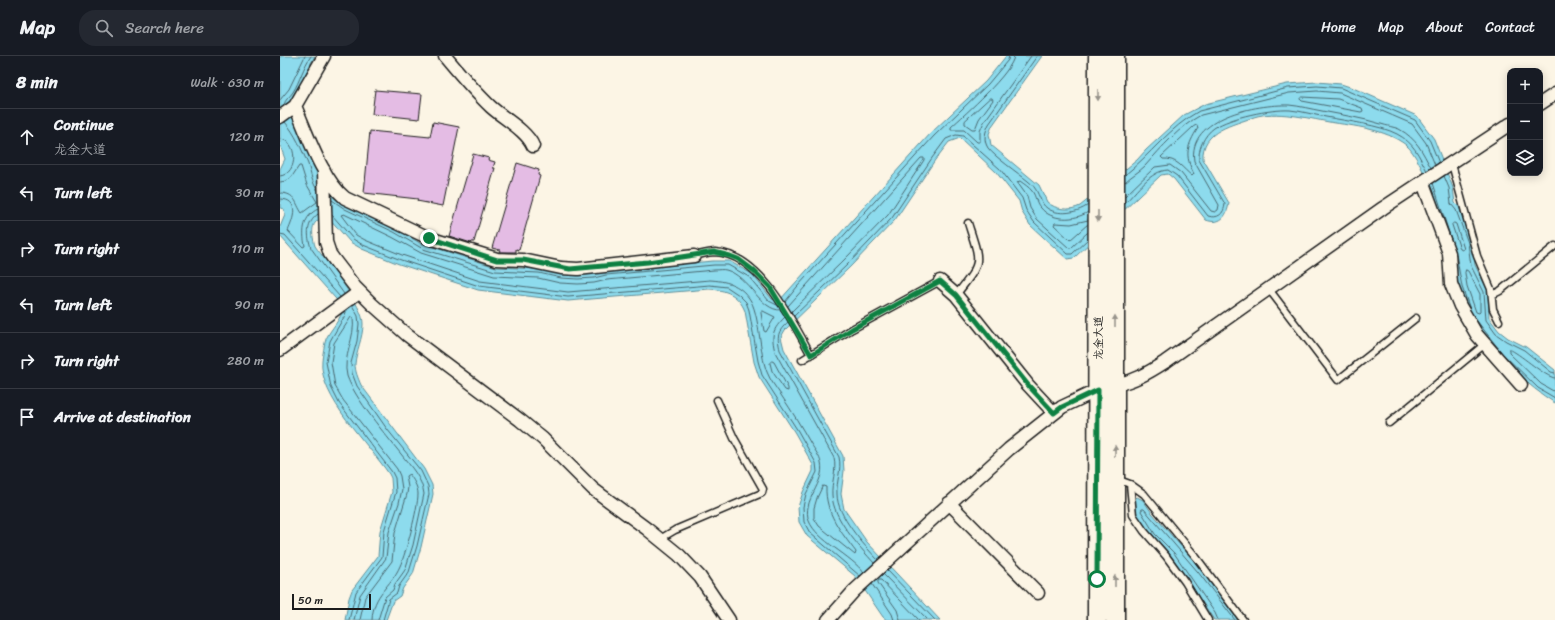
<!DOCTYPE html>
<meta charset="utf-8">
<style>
:root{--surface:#171b24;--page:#242831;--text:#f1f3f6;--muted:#9ea1a6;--line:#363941}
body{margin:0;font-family:Sriracha,"LXGW WenKai TC",sans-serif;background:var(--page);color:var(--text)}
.controls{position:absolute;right:12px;top:12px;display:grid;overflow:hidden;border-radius:8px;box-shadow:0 2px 10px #0003}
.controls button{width:36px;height:36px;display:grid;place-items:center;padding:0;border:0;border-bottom:1px solid var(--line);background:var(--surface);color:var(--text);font:20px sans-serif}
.scale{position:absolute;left:12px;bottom:10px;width:79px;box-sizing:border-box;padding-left:4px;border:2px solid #1c1c1c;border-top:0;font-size:11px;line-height:14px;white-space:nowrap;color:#1c1c1c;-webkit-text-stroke:3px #fcf5e5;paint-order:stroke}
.stop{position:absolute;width:12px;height:12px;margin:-9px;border:3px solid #0b8043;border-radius:50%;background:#fff}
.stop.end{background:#0b8043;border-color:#fff;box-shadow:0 1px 4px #0008}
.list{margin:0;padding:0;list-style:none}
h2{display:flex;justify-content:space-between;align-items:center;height:52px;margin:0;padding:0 16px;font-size:17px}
h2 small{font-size:13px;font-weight:400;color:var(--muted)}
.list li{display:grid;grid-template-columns:26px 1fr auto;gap:12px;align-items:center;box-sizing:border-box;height:56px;padding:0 16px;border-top:1px solid var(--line)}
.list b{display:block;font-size:15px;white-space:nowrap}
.list p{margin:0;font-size:13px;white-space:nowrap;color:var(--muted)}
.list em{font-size:13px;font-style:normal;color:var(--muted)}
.icon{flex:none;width:22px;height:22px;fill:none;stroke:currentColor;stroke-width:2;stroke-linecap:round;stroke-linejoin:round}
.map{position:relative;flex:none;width:1275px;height:564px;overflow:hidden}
header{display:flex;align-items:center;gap:24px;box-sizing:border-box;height:56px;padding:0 20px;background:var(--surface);border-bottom:1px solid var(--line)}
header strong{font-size:19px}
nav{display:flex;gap:22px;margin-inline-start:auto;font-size:14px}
.search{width:280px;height:36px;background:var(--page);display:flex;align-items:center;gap:10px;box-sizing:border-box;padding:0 14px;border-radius:16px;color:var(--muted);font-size:15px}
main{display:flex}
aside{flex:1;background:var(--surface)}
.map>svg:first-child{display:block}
.water{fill:#8ddbed;stroke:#608f99}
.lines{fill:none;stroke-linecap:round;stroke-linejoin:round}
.shore{stroke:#496870;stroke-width:1}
.building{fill:#e4bce4;stroke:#1c1c1c}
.lane-casing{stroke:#1c1c1c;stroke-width:9}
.street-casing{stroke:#1c1c1c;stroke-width:15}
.primary-casing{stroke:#1c1c1c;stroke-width:21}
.lane{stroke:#fcf5e5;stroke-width:6}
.street{stroke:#fcf5e5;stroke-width:12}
.primary{stroke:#fcf5e5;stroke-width:18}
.oneway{fill:#97938b}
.route{stroke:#0b8043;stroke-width:5}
.labels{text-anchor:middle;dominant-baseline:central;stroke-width:3;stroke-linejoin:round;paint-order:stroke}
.street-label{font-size:11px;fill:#1c1c1c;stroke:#fcf5e5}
</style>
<header>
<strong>Map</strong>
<div class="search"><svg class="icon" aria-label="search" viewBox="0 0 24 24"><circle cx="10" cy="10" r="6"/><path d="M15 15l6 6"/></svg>Search here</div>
<nav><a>Home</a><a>Map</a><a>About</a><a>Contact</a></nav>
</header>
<main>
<aside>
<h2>8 min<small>Walk · 630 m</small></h2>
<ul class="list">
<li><svg class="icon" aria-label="ahead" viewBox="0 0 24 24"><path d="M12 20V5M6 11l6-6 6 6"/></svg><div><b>Continue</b><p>龙金大道</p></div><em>120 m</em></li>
<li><svg class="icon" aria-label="left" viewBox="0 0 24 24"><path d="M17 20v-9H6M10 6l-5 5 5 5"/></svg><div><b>Turn left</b></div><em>30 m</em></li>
<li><svg class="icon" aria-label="right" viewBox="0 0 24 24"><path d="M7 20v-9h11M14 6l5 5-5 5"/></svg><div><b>Turn right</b></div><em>110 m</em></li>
<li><svg class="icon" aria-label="left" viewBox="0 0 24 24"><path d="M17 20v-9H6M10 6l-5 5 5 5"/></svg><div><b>Turn left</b></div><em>90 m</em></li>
<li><svg class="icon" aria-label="right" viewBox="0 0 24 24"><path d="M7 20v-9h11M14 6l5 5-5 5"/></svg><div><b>Turn right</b></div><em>280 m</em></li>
<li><svg class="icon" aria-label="arrive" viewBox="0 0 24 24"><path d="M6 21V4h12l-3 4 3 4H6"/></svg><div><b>Arrive at destination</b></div></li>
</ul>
</aside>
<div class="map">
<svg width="1275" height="564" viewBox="0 0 1275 564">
<rect width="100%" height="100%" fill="#fcf5e5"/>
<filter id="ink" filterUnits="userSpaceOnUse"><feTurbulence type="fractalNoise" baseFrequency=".025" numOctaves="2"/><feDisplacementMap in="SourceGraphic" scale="8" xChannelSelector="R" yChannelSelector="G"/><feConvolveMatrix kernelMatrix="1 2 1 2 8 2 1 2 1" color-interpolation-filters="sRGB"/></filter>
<g filter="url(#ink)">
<path class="water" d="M0 0H35C25 16 21 33 8 48L12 61 15 64 50 138 67 149 116 173 140 187 216 211 259 213 282 218 298 219 313 218 325 215 433 205H449L472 218 492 243 499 245 651 77 706 25 726 0H762L712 70 709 78 711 89 759 129 767 146C776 154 790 155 800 150L857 104 866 94 904 59 925 48 1007 28 1037 26 1061 28 1073 32 1137 60 1154 83 1173 132 1175 147 1179 151 1192 186 1195 209 1208 235 1209 262 1219 275 1228 282 1246 291 1275 314V347C1246 329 1224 306 1203 279 1198 273 1192 267 1188 260 1179 242 1178 222 1173 202 1167 178 1144 103 1126 89 1105 73 1074 70 1049 66 1027 62 995 54 974 61 954 69 921 74 923 103L949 147C947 161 940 169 926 164L894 123 888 118 881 119 794 202 787 203 750 169 742 156 739 145 716 116 680 82 669 86 655 104 615 164 571 210 505 274 501 281 504 293 563 400 564 415 561 438 564 453 587 486 660 564H607L603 561 575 520 527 480 519 466 518 451 523 436 533 415V409L515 377 479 321 474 306 465 255C458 238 446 234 429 233L288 245 198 234 119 208 82 193 70 186 49 162C30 162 31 175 35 190 47 207 84 250 83 268 83 282 76 295 75 308 75 315 78 322 81 329L144 413 152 429 153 438 141 491 133 518 123 532 120 540 113 545 106 564H65L69 542 72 534 98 500 100 475 112 436 111 422 109 418C89 388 38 341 42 304 43 298 44 289 46 283 51 272 62 263 63 251L0 180V171L5 159 4 153 0 152V113L5 103 0 89Z
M857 441 863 444 872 457 921 513 960 564H934C920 543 906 521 891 500 878 482 855 468 854 444Z"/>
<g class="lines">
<path class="shore" d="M734 0C733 16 684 59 671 71V74H684L697 86H700V75L704 66 751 0
M757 0 709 68C705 76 703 84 708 92 715 101 738 117 748 125 758 133 757 138 763 148 772 161 797 158 808 149
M1022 41 1058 43 1082 52 1083 55 1081 56 1022 45 1020 43Z
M710 42H712L713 44 699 63 695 73H692L685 68V65Z
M0 44 9 33 25 0
M4 49C5 43 10 41 13 36 20 25 23 11 31 0
M5 66C15 77 22 94 28 108 31 118 32 127 38 135
M917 69 918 72C907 90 904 99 914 118L912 120C902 112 897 102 883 103L881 101 913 71Z
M0 83C18 84 19 118 0 120
M845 119C870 99 890 71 919 55L1008 32 1037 30 1061 32 1135 64 1150 85 1159 107
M1164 120 1169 132 1171 148 1176 154 1188 187 1191 210 1204 236 1206 264 1216 278 1226 285 1244 294 1271 316 1275 317
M0 126 6 125 11 122 19 110H21L27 129 37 146 22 157C15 147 16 137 0 137
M845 126C851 120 859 116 865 110 882 91 899 71 921 59L1009 37 1037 35 1060 37 1132 68 1146 87 1155 109
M1153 127 1171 183
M845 140 875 111 890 109 901 117 931 155 935 156 938 154 939 149 914 105C907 61 977 48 1009 49 1020 50 1031 53 1042 55 1062 59 1082 62 1101 68 1107 70 1114 71 1119 73 1137 83 1142 95 1151 112
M0 143C21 143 13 164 8 175L23 191 25 190C22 175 23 160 38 153
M52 144 65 153 114 176 143 193 215 215 259 217 281 222 298 223 314 222 326 219 434 209H448L469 221 489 245 497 249
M845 147C857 135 870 115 888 114L897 120 928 160C938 163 944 158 945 148L919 104C918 93 924 79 934 72 951 61 990 53 1010 54 1022 55 1034 59 1046 61 1066 65 1100 69 1117 78 1134 87 1138 98 1147 115
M38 158C26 167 27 179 31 192L64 238
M52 159 73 183 83 189 121 204 199 230 288 241 430 229 447 231 459 239 466 246 469 254 478 305 482 319 518 375 536 407 537 416 526 438 523 451 524 466 530 477 580 520
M1174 167 1176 168 1184 193 1182 194 1180 193 1172 169Z
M808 168 790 184 774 169 775 167 791 168 808 164
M808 176 791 192H789L757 163 750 152 747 140 737 126 740 125C744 128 749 131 752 135 756 140 756 148 761 152 771 165 795 165 808 156
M0 178 5 179 60 241
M1176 198 1182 231 1190 253
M1186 214 1188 215 1200 238V256L1199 257 1196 256 1187 230 1185 217Z
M505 246 517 231 654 80 708 28 728 4 729 0
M72 249 78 260 79 268 77 285 71 307 72 317 77 330 107 373 141 415 148 430 149 438 137 490 129 516 119 530 117 537 109 543 103 564
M508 250 641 102H644V104L608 159 564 204 511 256
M67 254 64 261 50 285 46 306 51 331 59 347 112 416 115 422 116 436 104 475 102 501 76 536 69 564
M501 254C480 255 469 220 446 214 443 213 438 214 434 214L327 224 314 227 298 228 280 227 258 222 214 220 141 197 112 181 64 158 61 159 76 179 85 184 122 199 200 225 288 236 430 224C446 225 459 228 469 242 480 257 479 297 487 316 490 324 496 332 501 339 512 355 522 372 531 388 535 394 540 401 541 407 546 427 521 444 529 465 537 485 571 499 584 517
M483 255 495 261 486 276 484 275 481 257Z
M514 260 568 208 612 162 652 102 666 83 676 79 683 80 720 113 742 142 746 154 754 166 788 198H792L808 183
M505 261C492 274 491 279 495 296L554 402C557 415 551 426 552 439 553 463 579 490 594 507
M1197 265 1222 297
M508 266C497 276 497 280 500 294L559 401C562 414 556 425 557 438 557 460 583 488 598 504
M1223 298 1258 332 1275 342
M492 305 494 306 508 332V335L505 334 492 315 490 307Z
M1275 322C1265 321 1243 300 1231 294H1229V297L1261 328 1275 336
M543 430 546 431C545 457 561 476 576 496L575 499 539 470 534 462V452L537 442Z
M607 514 655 564
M603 518 648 564
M592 528 612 558 614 564
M74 564 80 539 106 502 109 476 119 447 122 433 120 420 117 413 63 344 55 330 51 306 54 287 71 261 73 262C76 281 62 301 67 320 75 343 105 378 121 398 131 411 142 422 144 438L133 489 125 514 115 528 113 534 105 541 98 564
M80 564 85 541 112 505 115 477 127 438 128 431 126 420 129 418C133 423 138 431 138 438 138 452 126 497 120 510 111 531 93 537 92 564
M620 564 617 554 598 527V524H601L639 564
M938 564 935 557 894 497 875 478 861 455 862 453H864L918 516 955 564"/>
</g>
<path class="building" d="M95 34 142 38 139 63 92 58Z
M153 66 179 71 163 150 137 145 138 143 84 137 90 75 150 81Z
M193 98 209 102 208 104 215 106 213 112H215L194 186H192L191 187 169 180Z
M237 107 259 114 258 119 260 120 239 194 236 193V196H219L220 194 212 192Z"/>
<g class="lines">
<g class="lane-casing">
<path id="lane" d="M1172 108 1197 200 1211 233 1213 253 1219 265
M414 200C420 199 428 196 435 196 480 198 512 264 531 299
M988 232 1058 324 1136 262
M676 239C703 205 701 208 688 167
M1212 239 1220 235 1275 190
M522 304 572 273 660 225
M1109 367 1205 288
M836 423 850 428 864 438 916 501 963 564
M850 428 853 459 864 475 886 500 905 526 928 564
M380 483 395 474 482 437 483 433 454 382 437 344"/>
</g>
<g class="street-casing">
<path id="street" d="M165 0C180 18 194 35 211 51 223 62 247 75 253 90
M1260 48 1275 38
M15 50C27 77 42 123 65 142L149 182 217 203 243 204 281 212 298 213 414 200
M0 61 15 50 44 0
M44 114 46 186 50 198 55 205 75 231 92 248 127 279 240 364 263 383 313 433 367 473 399 499 420 521 449 564
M1143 127 1169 197 1171 228 1180 250 1197 279 1241 329
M660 225 676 239 748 329 774 357
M0 294 79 236
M835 329C854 325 868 317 885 306L1103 152 1230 68
M669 447 758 537
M548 564 574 535 729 393 782 351 818 334"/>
</g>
<g class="primary-casing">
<path id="primary" d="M817 564 818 0
M835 564V0"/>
</g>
<use href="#lane" class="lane"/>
<use href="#street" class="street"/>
<use href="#primary" class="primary"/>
</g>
<defs><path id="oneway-solid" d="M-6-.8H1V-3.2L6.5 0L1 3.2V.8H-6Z"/></defs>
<g class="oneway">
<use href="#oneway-solid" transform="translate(818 39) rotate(90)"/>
<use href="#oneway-solid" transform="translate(818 160) rotate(90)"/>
<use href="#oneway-solid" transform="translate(835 265) rotate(-90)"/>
<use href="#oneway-solid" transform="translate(835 395) rotate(-90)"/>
<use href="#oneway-solid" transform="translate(835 525) rotate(-90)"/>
</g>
</g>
<g class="lines" filter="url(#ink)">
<path class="route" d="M149 182 217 204H243L290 213 368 206 434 196 450 200 458 203 474 215 490 231 531 299 572 273 660 225 676 239 748 329 774 357 782 351 818 334 817 523"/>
</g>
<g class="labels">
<g class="street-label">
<text transform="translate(818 282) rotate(-90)">龙金大道</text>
</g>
</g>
</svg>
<div class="controls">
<button>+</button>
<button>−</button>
<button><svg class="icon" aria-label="layers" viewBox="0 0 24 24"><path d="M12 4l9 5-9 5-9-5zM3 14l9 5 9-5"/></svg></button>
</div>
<div class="scale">50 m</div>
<div class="stop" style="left:817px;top:523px"></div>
<div class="stop end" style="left:149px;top:182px"></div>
</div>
</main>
